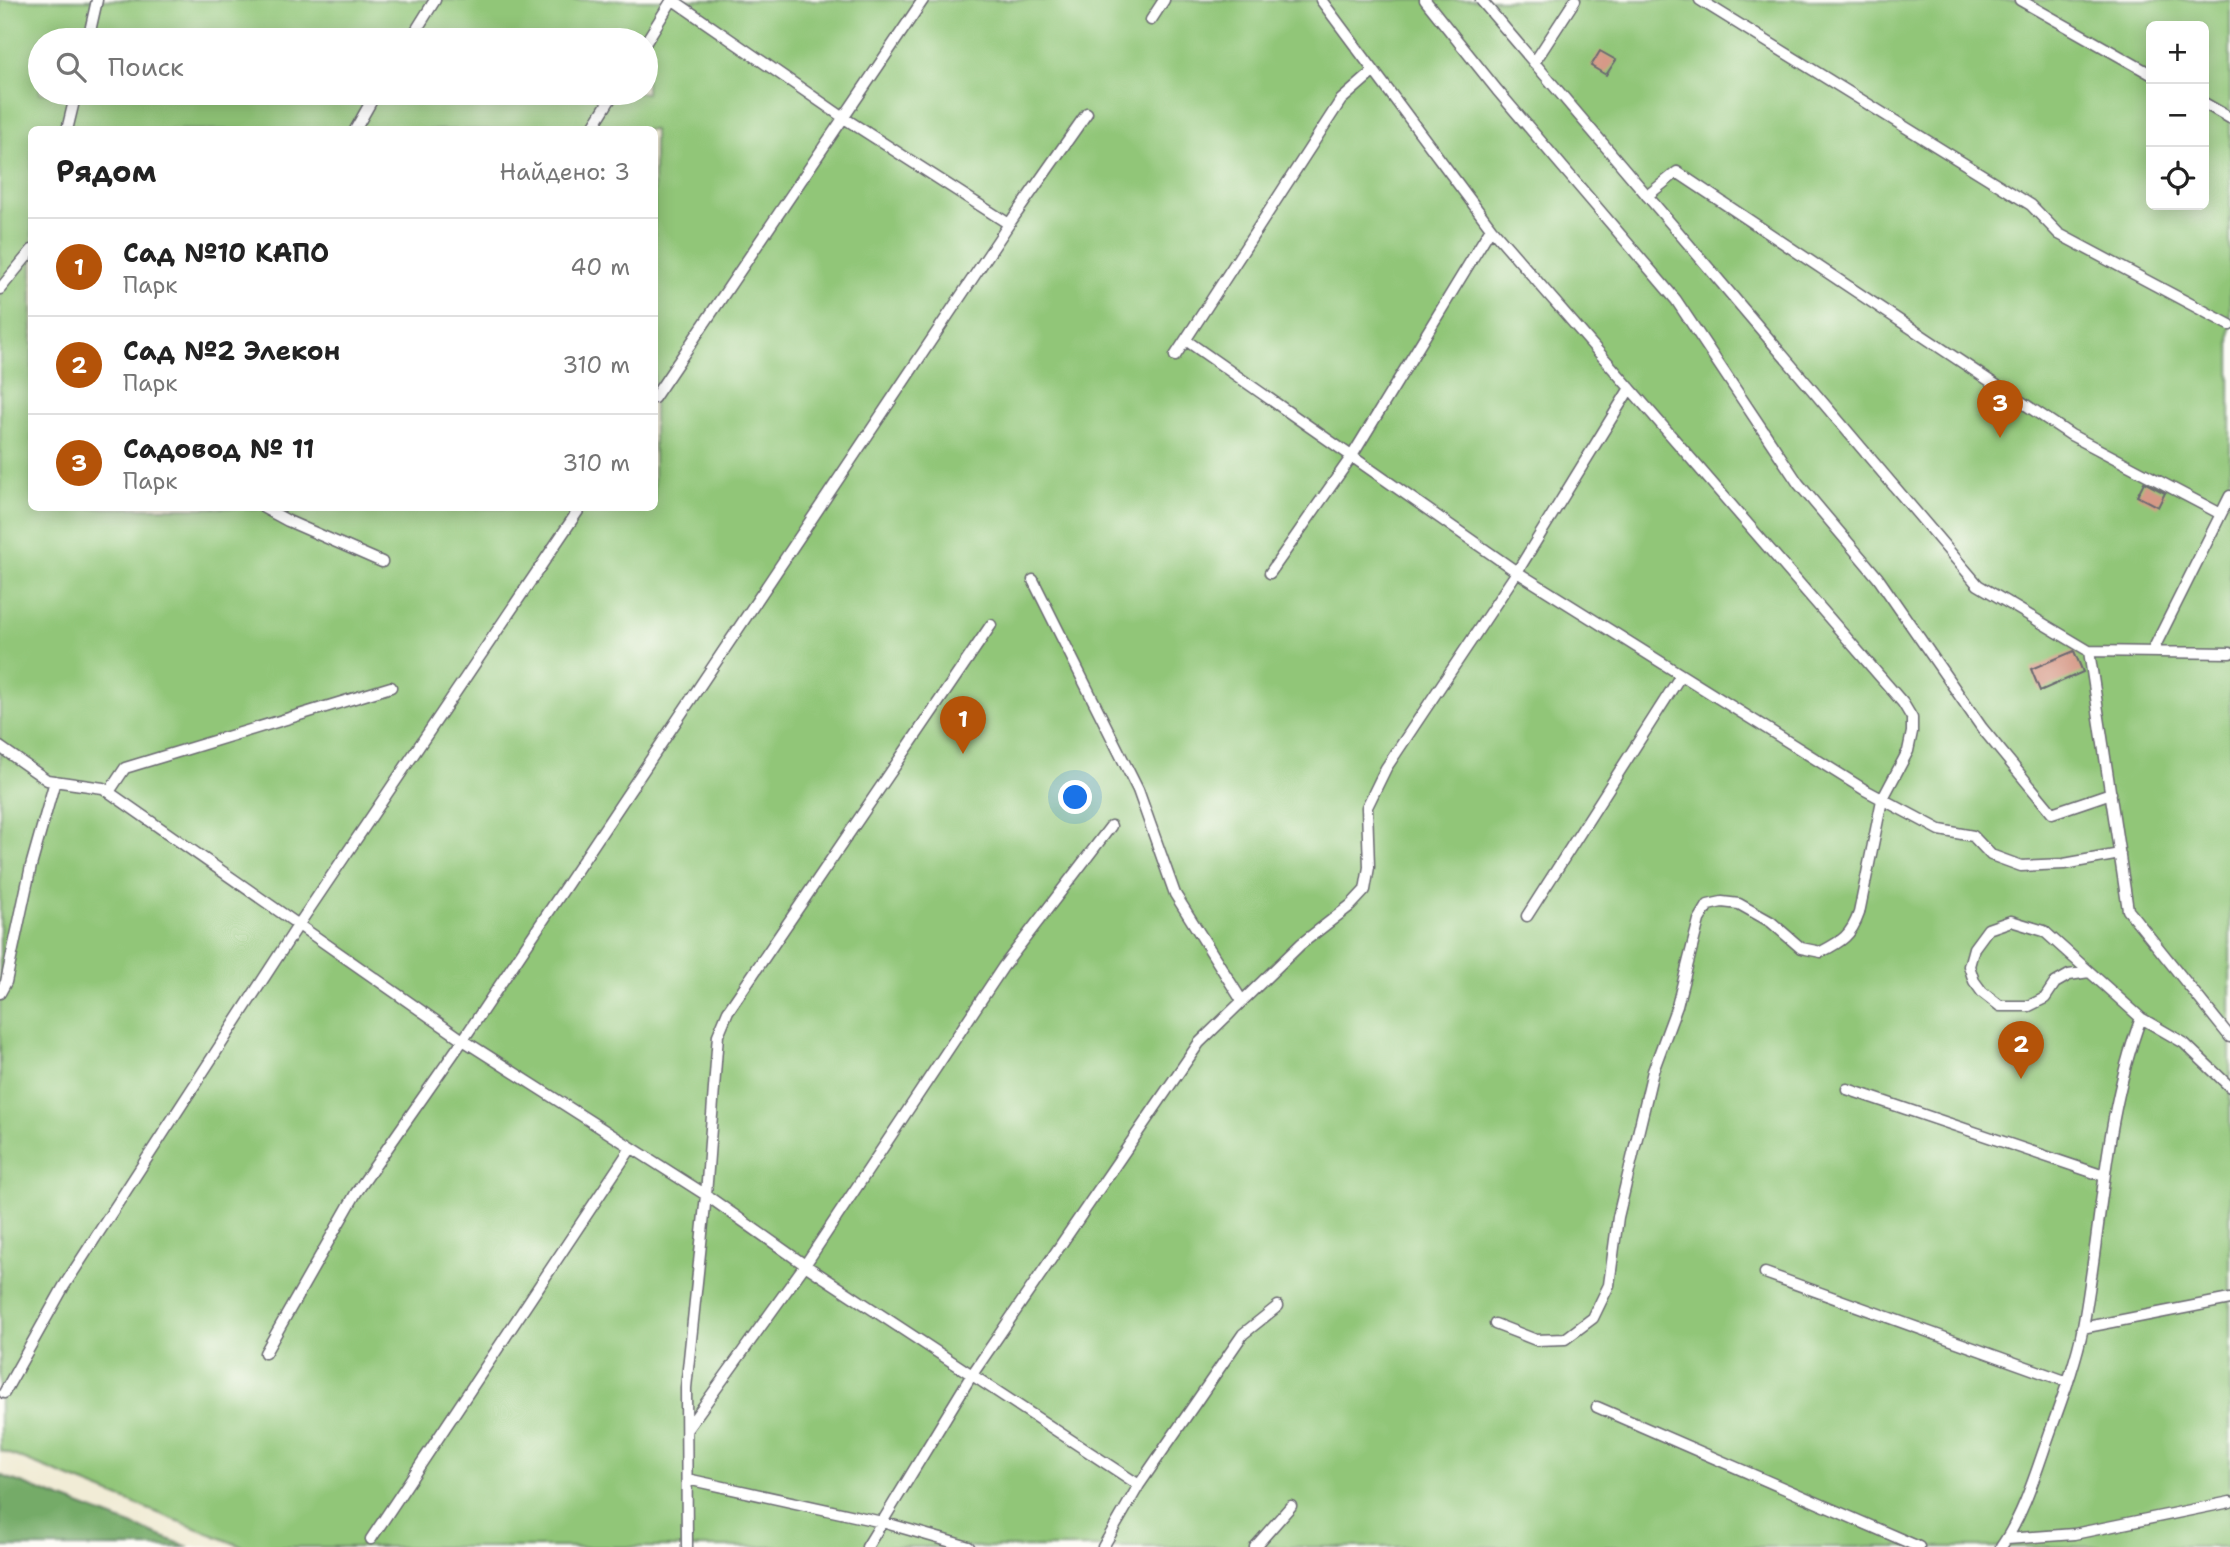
<!DOCTYPE html>
<html lang="ru">
<meta charset="utf-8">
<style>
:root{--surface:#fff;--page:#f6f6f6;--text:#222;--muted:#767676;--line:#e0e0e0;--accent:#b45309}
body{margin:0;font-family:"Shantell Sans",sans-serif;background:var(--page);color:var(--text)}
.controls{position:absolute;right:21px;top:21px;display:grid;overflow:hidden;border-radius:10px;box-shadow:0 4px 18px #0003}
.controls button{width:63px;height:63px;display:grid;place-items:center;padding:0;border:0;border-bottom:2px solid var(--line);background:var(--surface);color:var(--text);font:35px sans-serif}
.you{position:absolute;left:1076px;top:798px;width:24px;height:24px;margin:-18px;border:5px solid #fff;border-radius:50%;background:#1a73e8;box-shadow:0 0 0 10px #1a73e833}
.badge{display:grid;place-items:center;width:46px;height:46px;border-radius:50%;background:var(--accent);color:#fff;font-size:23px;font-weight:700}
.pin{position:absolute;translate:-50% -58px;filter:drop-shadow(0 2px 4px #0008)}
.pin::after{content:'';position:absolute;top:37px;width:24px;height:21px;background:inherit;clip-path:polygon(0 0,100% 0,50% 100%)}
.list{margin:0;padding:0;list-style:none}
h2{display:flex;justify-content:space-between;align-items:center;height:91px;margin:0;padding:0 28px;font-size:30px}
h2 small{font-size:23px;font-weight:400;color:var(--muted)}
.list li{display:grid;grid-template-columns:46px 1fr auto;gap:21px;align-items:center;box-sizing:border-box;height:98px;padding:0 28px;border-top:2px solid var(--line)}
.list b{display:block;font-size:26px;white-space:nowrap}
.list p{margin:0;font-size:23px;white-space:nowrap;color:var(--muted)}
.list em{font-size:23px;font-style:normal;color:var(--muted)}
.icon{flex:none;width:38px;height:38px;fill:none;stroke:currentColor;stroke-width:2;stroke-linecap:round;stroke-linejoin:round}
.map{position:relative;flex:none;width:2230px;height:1547px;overflow:hidden}
.search{position:absolute;background:var(--surface);box-shadow:0 4px 18px #0003;left:28px;top:28px;width:630px;height:77px;display:flex;align-items:center;gap:18px;box-sizing:border-box;padding:0 24px;border-radius:38px;color:var(--muted);font-size:26px}
.panel{position:absolute;background:var(--surface);box-shadow:0 4px 18px #0003;left:28px;top:126px;width:630px;height:385px;border-radius:10px}
.map>svg:first-child{display:block}
.green{fill:#91c678;stroke:#5a745a;stroke-width:2;fill-rule:evenodd}
.forest{fill:#74ab68;stroke:#4b6652;stroke-width:2}
.building{fill:#d69987}
.lines{fill:none;stroke-linecap:round;stroke-linejoin:round}
.lane-casing{stroke:#6a6971;stroke-width:13}
.lane{stroke:#fff;stroke-width:10}
</style>
<div class="map">
<svg width="2230" height="1547" viewBox="0 0 2230 1547">
<rect width="100%" height="100%" fill="#fdfcf7"/>
<filter id="ink" filterUnits="userSpaceOnUse"><feTurbulence type="fractalNoise" baseFrequency=".0143" numOctaves="2"/><feDisplacementMap in="SourceGraphic" scale="14" xChannelSelector="R" yChannelSelector="G"/><feConvolveMatrix kernelMatrix="1 2 1 2 8 2 1 2 1" color-interpolation-filters="sRGB"/></filter>
<filter id="wash" filterUnits="userSpaceOnUse"><feTurbulence type="fractalNoise" baseFrequency=".00686" numOctaves="4" result="noise"/><feDisplacementMap in="SourceGraphic" scale="28" xChannelSelector="R" yChannelSelector="G"/><feGaussianBlur stdDeviation="1.57" result="paint"/><feColorMatrix in="noise" values="0 0 0 0 0 0 0 0 0 0 0 0 0 0 0 0 0 1.4 0 .05"/><feComposite in="paint" operator="in"/></filter>
<g filter="url(#wash)">
<rect width="100%" height="100%" fill="#f1ecd6"/>
<path class="green" d="M0 0H2230V1547H243L0 1450ZM2151 26H2204V205H2151ZM40 40H646V93H40ZM32 130H654V508H32Z"/>
<path class="forest" d="M0 1475 189 1547H0Z"/>
<g id="blocks">
<path class="building" d="M1600 51 1616 60 1606 75 1591 66Z
M2144 482 2165 493 2158 507 2137 496Z
M2074 651 2083 672 2040 691 2031 669Z"/>
</g>
</g>
<g filter="url(#ink)">
<use href="#blocks" fill-opacity="0" stroke="#6a6971" stroke-width="2"/>
<g class="lines">
<g class="lane-casing">
<path id="lane" d="M673 0 844 118 1009 224
M1321 0 1491 228 1903 703 1912 718V732L1908 751 1882 800 1859 913C1851 936 1842 941 1821 952L1801 948 1771 922 1739 904 1722 902 1708 905 1699 920 1677 1006 1653 1071 1618 1217 1609 1285 1593 1318 1565 1339 1536 1340 1495 1324
M1425 0 1497 90 1676 300 1798 483 1878 578 1982 728 2052 813 2111 793
M1481 0 1978 585 2089 651 2128 910 2230 1037
M1700 0 2031 205 2059 234 2230 325
M2020 0 2151 74
M1151 20 1164 0
M88 40 97 0
M410 40 435 0
M646 42 672 0
M1534 63 1575 0
M2204 103 2230 118
M67 130 76 93
M355 130 376 93
M591 130 614 93
M1647 196 1677 172 2071 435 2221 514
M0 289 32 250
M1187 341 1517 572 1865 790 1940 830 1973 836 1991 855 2021 866 2064 864 2120 854
M1175 356 1341 100 1373 72
M654 398 923 0
M264 508 288 521 382 562
M1270 573 1352 456 1491 228
M1033 580 1138 790 1175 894 1242 1001
M2089 651 2230 653
M2152 652 2230 496
M0 747 47 780 103 788 463 1040 706 1195 805 1265 1139 1485
M109 792 125 768 391 687
M1527 916 1681 675
M2089 972 2069 975 2055 983 2045 998 2029 1006H2000L1982 992 1974 981 1969 966 1974 948 1988 929 2011 921 2044 931 2141 1018 2184 1043 2230 1087
M0 993 6 982 31 866 55 781
M1847 1089 2104 1176
M1765 1273 2068 1382
M2082 1328 2230 1299
M265 1353 356 1193 463 1040 1009 224 1087 113
M4 1393 64 1286 299 924 580 508
M1597 1407 1919 1547
M687 1429 805 1265 1003 967 1111 826
M687 1479 882 1522 969 1547
M371 1539 631 1148
M2007 1539 2074 1534 2230 1502
M687 1547 686 1388 706 1195 718 1035 728 1011 991 625
M867 1547 971 1376 1199 1043 1301 944 1351 905 1365 890 1369 867 1367 807 1386 768 1517 572 1630 388
M1103 1547 1139 1485 1243 1334 1278 1306
M1255 1547 1291 1506
M2001 1547C2022 1517 2034 1479 2046 1444 2059 1406 2075 1367 2083 1327 2102 1224 2104 1117 2141 1018"/>
</g>
<use href="#lane" class="lane"/>
</g>
</g>
</svg>
<div class="controls">
<button>+</button>
<button>−</button>
<button><svg class="icon" aria-label="locate" viewBox="0 0 24 24"><circle cx="12" cy="12" r="6"/><path d="M12 2v4M12 18v4M2 12h4M18 12h4"/></svg></button>
</div>
<div class="you"></div>
<div class="pin badge" style="left:963px;top:754px">1</div>
<div class="pin badge" style="left:2021px;top:1079px">2</div>
<div class="pin badge" style="left:2000px;top:438px">3</div>
<div class="search"><svg class="icon" aria-label="search" viewBox="0 0 24 24"><circle cx="10" cy="10" r="6"/><path d="M15 15l6 6"/></svg>Поиск</div>
<section class="panel">
<h2>Рядом<small>Найдено: 3</small></h2>
<ul class="list">
<li><span class="badge">1</span><div><b>Сад №10 КАПО</b><p>Парк</p></div><em>40 m</em></li>
<li><span class="badge">2</span><div><b>Сад №2 Элекон</b><p>Парк</p></div><em>310 m</em></li>
<li><span class="badge">3</span><div><b>Садовод № 11</b><p>Парк</p></div><em>310 m</em></li>
</ul>
</section>
</div>
